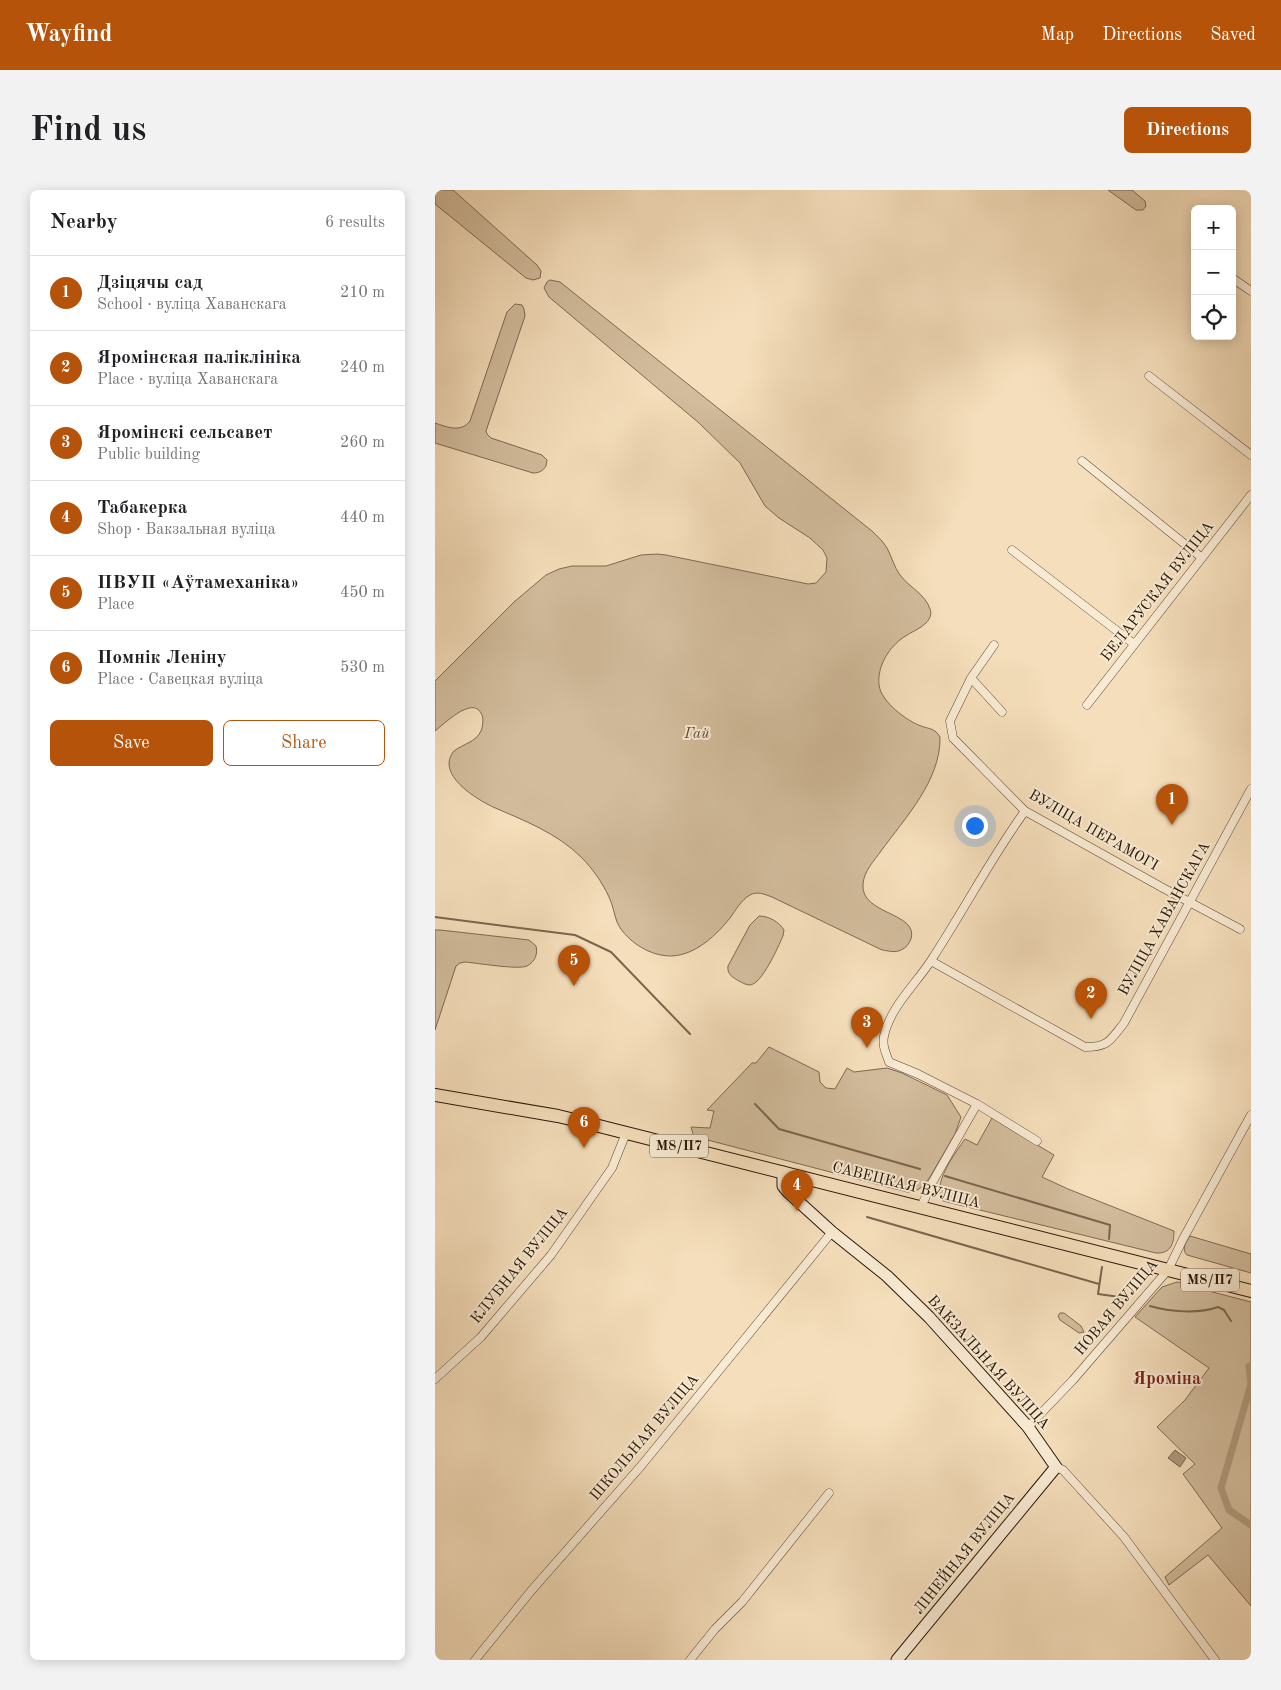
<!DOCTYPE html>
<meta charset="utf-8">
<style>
:root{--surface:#fff;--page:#f2f2f2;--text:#202124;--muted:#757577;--line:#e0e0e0;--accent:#b45309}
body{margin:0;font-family:"Old Standard TT",serif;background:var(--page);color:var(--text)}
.controls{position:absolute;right:15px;top:15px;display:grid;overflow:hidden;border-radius:8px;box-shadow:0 2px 12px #0003}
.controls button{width:45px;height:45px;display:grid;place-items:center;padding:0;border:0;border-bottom:1px solid var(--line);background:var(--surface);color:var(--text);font:25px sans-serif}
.you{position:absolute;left:539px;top:635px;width:18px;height:18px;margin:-12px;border:4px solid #fff;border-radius:50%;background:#1a73e8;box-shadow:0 0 0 8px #1a73e833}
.badge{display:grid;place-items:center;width:32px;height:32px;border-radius:50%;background:var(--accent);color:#fff;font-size:16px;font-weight:700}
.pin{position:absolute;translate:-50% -41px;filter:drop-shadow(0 1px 2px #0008)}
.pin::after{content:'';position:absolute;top:26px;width:18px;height:15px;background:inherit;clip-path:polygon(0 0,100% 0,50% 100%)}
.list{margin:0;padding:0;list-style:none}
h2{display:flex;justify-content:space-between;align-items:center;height:65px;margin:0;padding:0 20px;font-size:21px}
h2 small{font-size:16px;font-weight:400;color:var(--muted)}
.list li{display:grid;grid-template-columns:32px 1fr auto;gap:15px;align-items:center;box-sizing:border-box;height:75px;padding:0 20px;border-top:1px solid var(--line)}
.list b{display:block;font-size:19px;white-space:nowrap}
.list p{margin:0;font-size:16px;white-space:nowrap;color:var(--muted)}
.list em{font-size:16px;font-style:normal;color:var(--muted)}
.actions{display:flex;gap:10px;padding:15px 20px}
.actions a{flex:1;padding:11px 0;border:1px solid var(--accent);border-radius:8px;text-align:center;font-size:18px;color:var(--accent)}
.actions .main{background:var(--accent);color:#fff}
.icon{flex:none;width:28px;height:28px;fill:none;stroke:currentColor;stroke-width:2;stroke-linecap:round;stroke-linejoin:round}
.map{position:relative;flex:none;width:816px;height:1470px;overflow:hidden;border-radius:8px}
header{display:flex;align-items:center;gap:30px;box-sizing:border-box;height:70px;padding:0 25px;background:var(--accent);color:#fff}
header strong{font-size:24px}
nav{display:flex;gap:28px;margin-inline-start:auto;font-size:18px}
.intro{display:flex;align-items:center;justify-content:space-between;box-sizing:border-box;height:120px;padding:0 30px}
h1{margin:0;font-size:35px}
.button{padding:12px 22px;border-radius:8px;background:var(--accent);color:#fff;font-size:18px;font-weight:700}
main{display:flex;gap:30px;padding:0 30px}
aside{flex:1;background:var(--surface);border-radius:8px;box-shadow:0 2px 12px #0003}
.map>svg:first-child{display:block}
.green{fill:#d2bc9c;stroke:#7e6951}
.water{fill:#b09a7d;stroke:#7a654d}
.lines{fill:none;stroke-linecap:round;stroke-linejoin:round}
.stream{stroke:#7a654d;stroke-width:2}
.canal{stroke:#b09a7d;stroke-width:7}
.street-casing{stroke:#5d4833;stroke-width:9}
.secondary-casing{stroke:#2a1606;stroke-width:13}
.primary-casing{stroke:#2a1606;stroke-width:14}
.street{stroke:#f8ead3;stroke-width:8}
.secondary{stroke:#f8ead3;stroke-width:11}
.primary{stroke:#f5debb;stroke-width:12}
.labels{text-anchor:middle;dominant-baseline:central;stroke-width:4;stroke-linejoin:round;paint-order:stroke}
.shield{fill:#f8ead3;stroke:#685644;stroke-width:1}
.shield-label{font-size:14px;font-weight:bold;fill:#2a1606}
.street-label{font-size:15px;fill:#2a1606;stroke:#f8ead3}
.park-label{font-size:15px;font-style:italic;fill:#5c4833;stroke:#f8ead3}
.quarter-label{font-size:18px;font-weight:bold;fill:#7a1f14;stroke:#f8ead3}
</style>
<header>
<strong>Wayfind</strong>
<nav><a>Map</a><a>Directions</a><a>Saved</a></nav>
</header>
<div class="intro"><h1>Find us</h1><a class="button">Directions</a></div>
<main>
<aside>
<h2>Nearby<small>6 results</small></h2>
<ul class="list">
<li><span class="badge">1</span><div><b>Дзіцячы сад</b><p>School · вуліца Хаванскага</p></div><em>210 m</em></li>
<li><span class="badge">2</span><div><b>Яромінская паліклініка</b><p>Place · вуліца Хаванскага</p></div><em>240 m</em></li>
<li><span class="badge">3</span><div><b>Яромінскі сельсавет</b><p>Public building</p></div><em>260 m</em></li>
<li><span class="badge">4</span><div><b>Табакерка</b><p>Shop · Вакзальная вуліца</p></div><em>440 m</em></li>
<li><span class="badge">5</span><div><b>ПВУП «Аўтамеханіка»</b><p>Place</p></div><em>450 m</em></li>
<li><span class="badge">6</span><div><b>Помнік Леніну</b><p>Place · Савецкая вуліца</p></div><em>530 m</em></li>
</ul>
<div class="actions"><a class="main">Save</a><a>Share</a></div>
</aside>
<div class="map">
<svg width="816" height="1470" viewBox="0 0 816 1470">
<rect width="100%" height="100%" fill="#f5debb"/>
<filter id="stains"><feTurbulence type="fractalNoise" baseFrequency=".004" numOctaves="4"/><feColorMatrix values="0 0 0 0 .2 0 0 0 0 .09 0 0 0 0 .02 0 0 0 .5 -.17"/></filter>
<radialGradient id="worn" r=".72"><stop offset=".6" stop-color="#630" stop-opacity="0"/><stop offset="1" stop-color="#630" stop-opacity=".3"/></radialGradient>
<path class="green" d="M0 0H18L102 75 106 81 105 88 98 90 91 88 0 14Z
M673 0H697L710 11 711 16 708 20H701Z
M115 90 125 92 437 341C442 346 448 351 452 358 457 367 459 377 465 385 473 396 491 405 495 419 497 424 495 429 491 433 485 439 476 442 469 447 454 457 442 476 444 495 446 512 472 531 486 536 494 539 500 538 505 547 506 590 470 628 446 661 439 671 429 681 428 694 425 725 484 722 476 749 474 754 471 758 466 760 460 763 454 761 447 760L337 707C329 704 322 701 315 705 306 710 301 720 295 728 279 748 254 771 226 765 209 762 189 748 182 732 179 724 178 715 174 707 167 692 158 679 146 667 122 643 88 630 58 617 41 609 0 584 19 561 28 554 41 552 46 541 48 536 49 527 46 523 37 506 9 534 0 541V491L79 412 111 385 124 379 137 376H171L206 365 222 364 231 365 373 394 381 393 391 382 392 368 388 360 375 348 344 328 330 316 305 273 264 233 114 107 109 98 112 92Z
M80 114 87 115 89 119 90 126 51 241 52 244 56 248 107 265 112 270 111 276C108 281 104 283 98 283L0 253V233C12 237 26 243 35 231L72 122Z
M324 726C334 726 344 732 349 740L348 746C343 757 327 794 315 795 311 795 308 793 304 791 297 787 292 784 293 776L315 735Z
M0 740H5L94 750 101 756C103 764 100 772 92 776 83 780 42 773 30 772L25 773 21 776 0 840Z
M334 857 384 882 385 892 391 898 400 899 412 878 419 882 452 878 467 883 512 905 526 927 520 944 495 987 487 997 479 1002H472L261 947 258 944 256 937 275 938 279 921 272 920 317 873H321Z
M557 928 619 965 607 987 633 999 739 1041C739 1053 736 1064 721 1063L508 1011C495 996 521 962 530 949L542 955Z
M755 1046 816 1064V1083L752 1065C746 1059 751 1052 755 1046Z
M742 1092 761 1095 766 1099 816 1112V1416L773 1365 734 1395 730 1387 787 1338 748 1284 760 1274 722 1237 750 1210 774 1178 700 1127 727 1097Z
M625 1123H629L646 1136 649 1142 644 1143 625 1130 623 1126Z"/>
<path class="water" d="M740 1260 751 1268 745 1277 733 1268Z"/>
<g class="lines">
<path class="stream" d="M0 727 140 745 176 762 255 844
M320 914 344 939 485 979
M510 986 675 1035 674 1049
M432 1027 664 1094
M667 1077 663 1104 692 1108
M715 1116C735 1122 763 1124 783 1117L789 1120 796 1131"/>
<path class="canal" d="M814 1176 816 1194 786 1298 794 1320 816 1335"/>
<g class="street-casing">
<path id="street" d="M797 88 816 101
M714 186 816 265
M647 271 767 368
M577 360 699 454
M536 488 559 455
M652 515 816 305
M567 522 536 488 515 531 518 548 590 621 728 698 805 739
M496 771 650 857C673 857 675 851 689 833L816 599
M542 914 602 951
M486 1017 497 993 542 914 483 884 454 872C451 863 447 856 449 846 455 817 482 793 497 769 529 720 556 668 590 621
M0 1189 46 1147 116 1065 177 978 191 943
M593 1237 638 1190 733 1080 748 1049 816 925
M621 1277 628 1280 689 1347 780 1470
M40 1470 96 1401 206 1276 397 1042
M255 1470 280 1439 307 1412 394 1303"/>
</g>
<g class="secondary-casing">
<path id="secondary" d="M348 982V996L353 1002 397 1042 452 1086 494 1127 593 1237 621 1277 462 1470"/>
</g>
<g class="primary-casing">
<path id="primary" d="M0 905 123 926 160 935 816 1101"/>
</g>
<use href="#street" class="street"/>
<use href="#secondary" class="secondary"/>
<use href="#primary" class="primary"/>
</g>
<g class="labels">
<g class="shield">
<rect x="215" y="944.5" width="58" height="23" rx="4"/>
<rect x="746" y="1078.5" width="58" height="23" rx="4"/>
</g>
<g class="shield-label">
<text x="244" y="956">М8/П7</text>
<text x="775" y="1090">М8/П7</text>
</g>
<g class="street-label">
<text transform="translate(723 402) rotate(-52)">БЕЛАРУСКАЯ ВУЛІЦА</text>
<text transform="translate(658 641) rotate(30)">ВУЛІЦА ПЕРАМОГІ</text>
<text transform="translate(730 729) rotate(-61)">ВУЛІЦА ХАВАНСКАГА</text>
<text transform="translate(471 996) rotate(14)">САВЕЦКАЯ ВУЛІЦА</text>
<text transform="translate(85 1076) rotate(-51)">КЛУБНАЯ ВУЛІЦА</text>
<text transform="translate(682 1118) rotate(-50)">НОВАЯ ВУЛІЦА</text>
<text transform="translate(553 1173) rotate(48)">ВАКЗАЛЬНАЯ ВУЛІЦА</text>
<text transform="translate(210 1248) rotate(-50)">ШКОЛЬНАЯ ВУЛІЦА</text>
<text transform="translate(530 1364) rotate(-51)">ЛІНЕЙНАЯ ВУЛІЦА</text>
</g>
<g class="park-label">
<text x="262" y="544">Гай</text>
</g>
<g class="quarter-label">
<text x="732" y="1189">Яроміна</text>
</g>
</g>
<rect width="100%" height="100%" filter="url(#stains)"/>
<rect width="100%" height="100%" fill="url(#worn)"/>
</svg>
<div class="controls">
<button>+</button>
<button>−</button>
<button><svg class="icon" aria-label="locate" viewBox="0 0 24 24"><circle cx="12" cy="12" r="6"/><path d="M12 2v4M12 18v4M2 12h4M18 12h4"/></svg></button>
</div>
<div class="you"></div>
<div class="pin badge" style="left:737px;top:635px">1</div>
<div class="pin badge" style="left:656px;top:829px">2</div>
<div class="pin badge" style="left:432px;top:858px">3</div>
<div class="pin badge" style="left:362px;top:1021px">4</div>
<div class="pin badge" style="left:139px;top:796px">5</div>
<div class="pin badge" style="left:149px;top:958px">6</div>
</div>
</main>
